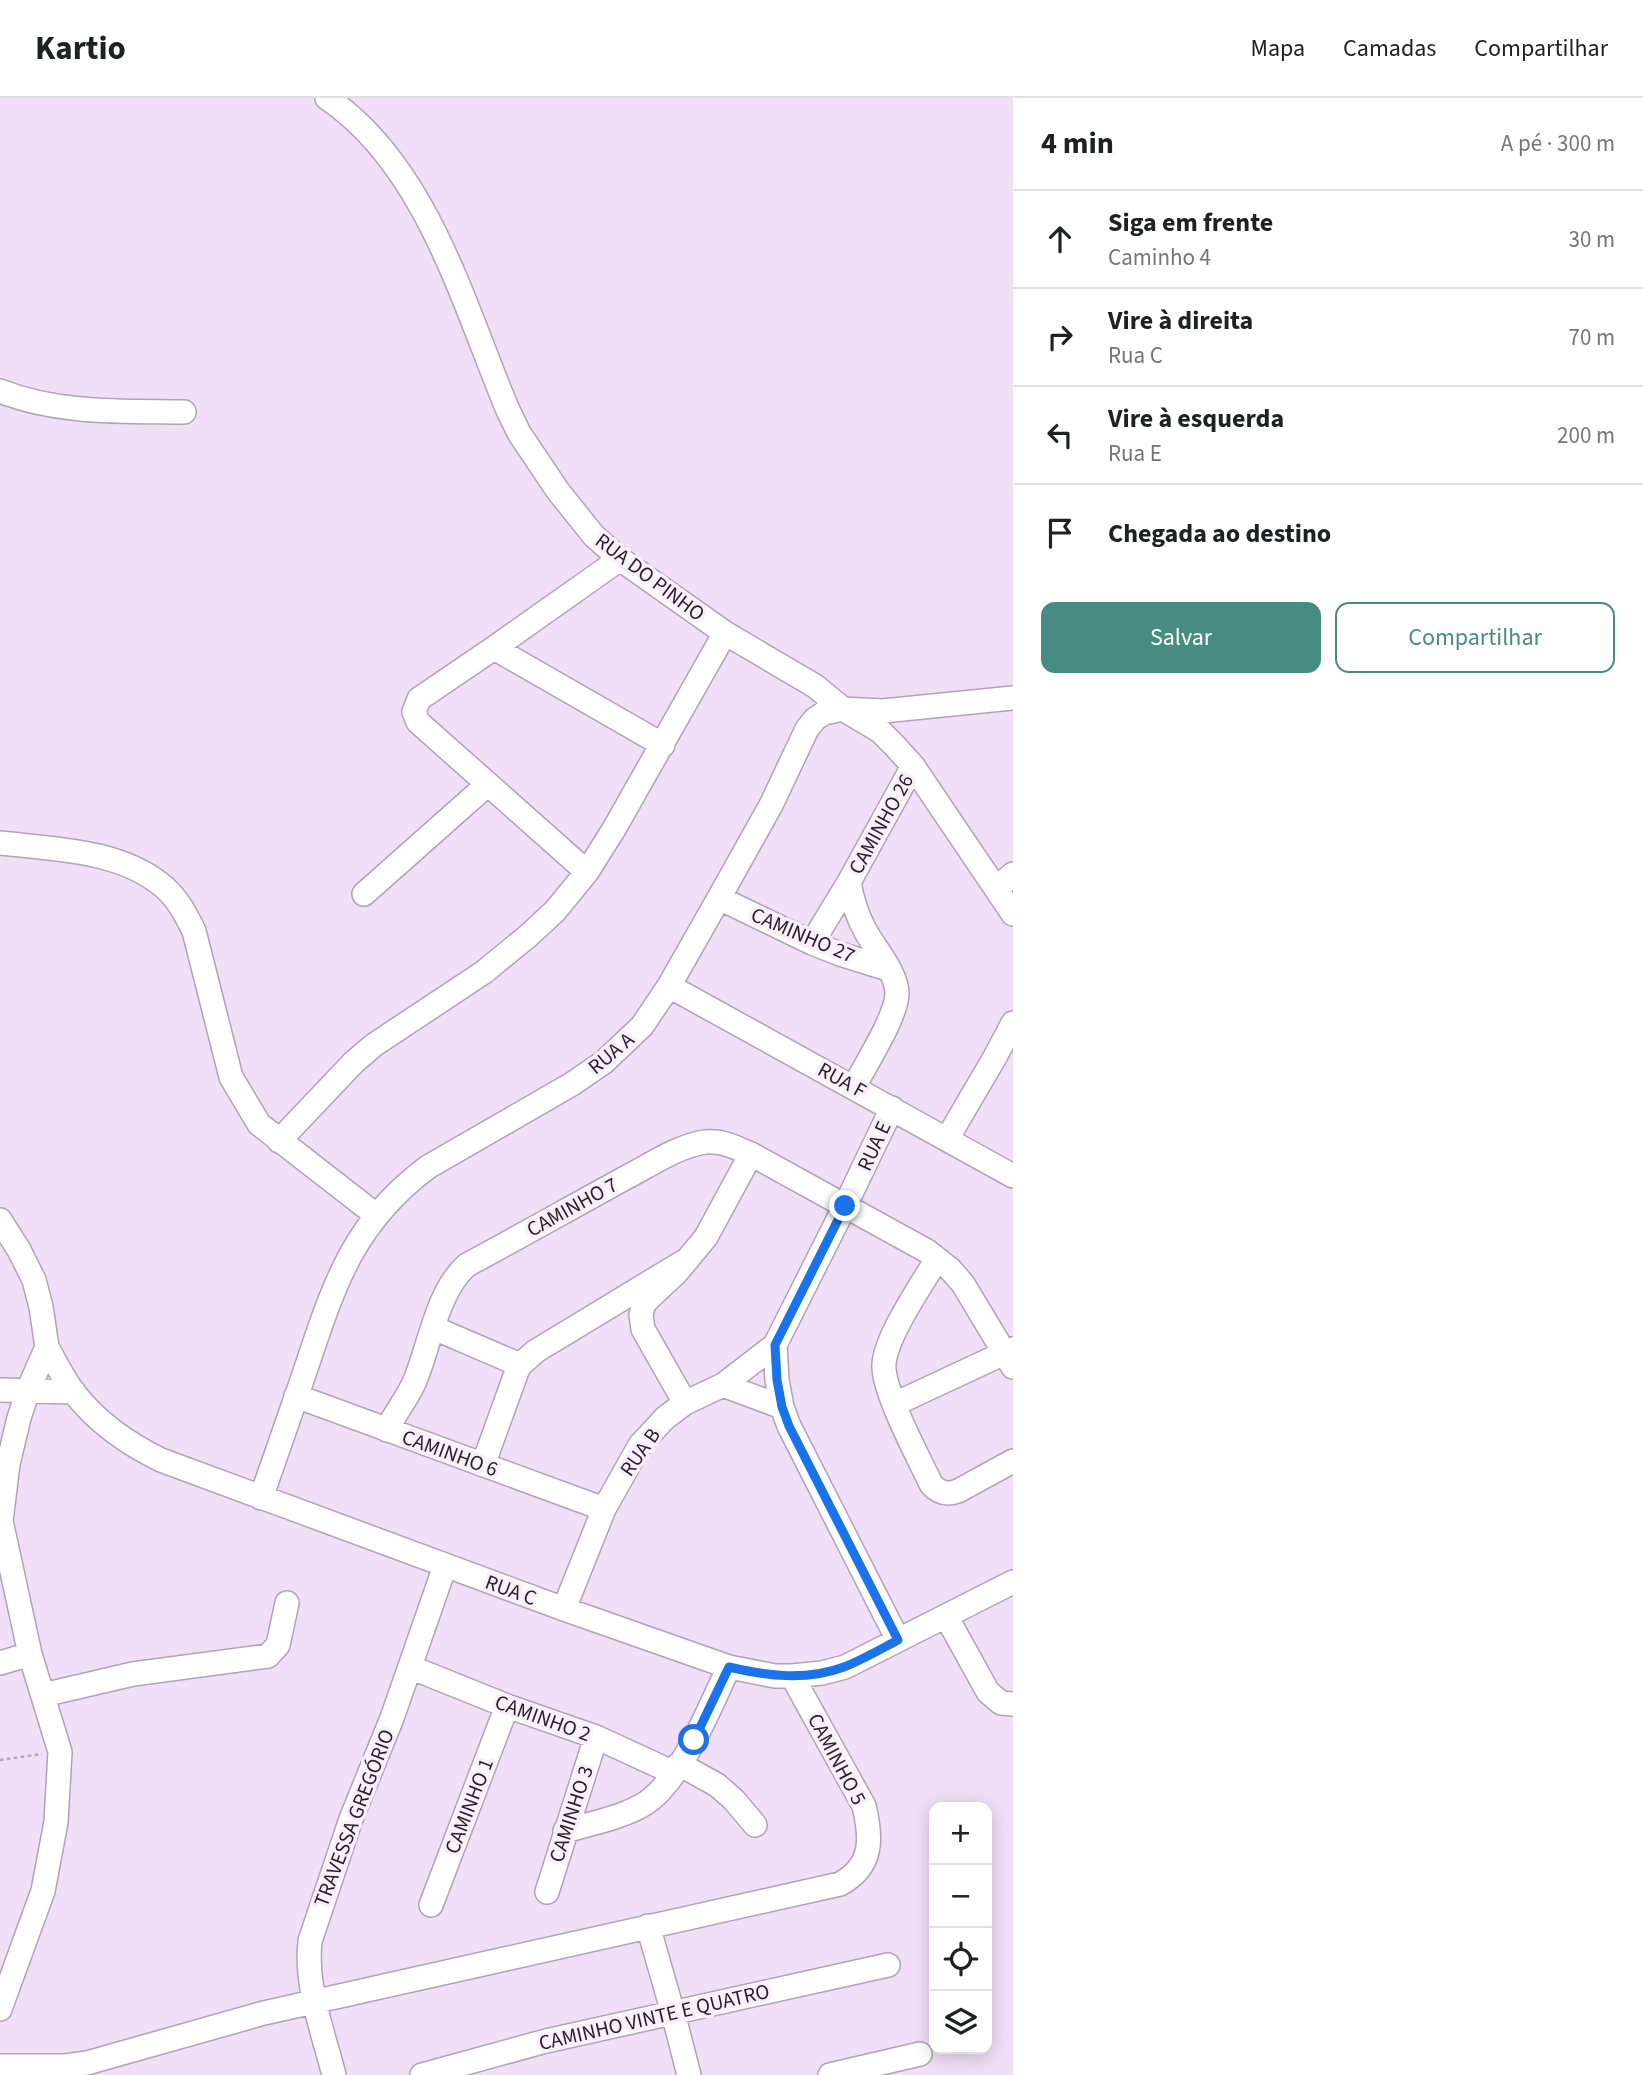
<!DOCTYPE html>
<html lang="pt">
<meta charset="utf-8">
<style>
:root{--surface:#fff;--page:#f6f6f6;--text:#202124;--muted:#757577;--line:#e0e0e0;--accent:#478c83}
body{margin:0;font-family:"Source Sans 3",sans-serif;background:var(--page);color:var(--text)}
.controls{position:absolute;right:21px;bottom:21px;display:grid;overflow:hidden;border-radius:14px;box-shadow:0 4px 18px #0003}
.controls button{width:63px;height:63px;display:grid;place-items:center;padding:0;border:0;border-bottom:2px solid var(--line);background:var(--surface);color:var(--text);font:35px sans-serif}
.stop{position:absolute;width:21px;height:21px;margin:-16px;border:5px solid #1a73e8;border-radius:50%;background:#fff}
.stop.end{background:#1a73e8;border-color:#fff;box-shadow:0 2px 7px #0008}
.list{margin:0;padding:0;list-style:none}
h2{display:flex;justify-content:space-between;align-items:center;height:91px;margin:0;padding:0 28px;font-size:30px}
h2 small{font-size:23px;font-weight:400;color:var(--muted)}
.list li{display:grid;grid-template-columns:46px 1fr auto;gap:21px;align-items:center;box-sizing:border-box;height:98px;padding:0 28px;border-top:2px solid var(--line)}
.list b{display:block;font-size:26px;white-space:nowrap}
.list p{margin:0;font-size:23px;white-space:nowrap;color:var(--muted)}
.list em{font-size:23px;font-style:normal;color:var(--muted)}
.actions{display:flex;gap:14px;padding:21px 28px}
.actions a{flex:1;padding:16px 0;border:2px solid var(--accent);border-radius:14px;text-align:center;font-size:24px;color:var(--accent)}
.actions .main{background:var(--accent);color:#fff}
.icon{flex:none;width:38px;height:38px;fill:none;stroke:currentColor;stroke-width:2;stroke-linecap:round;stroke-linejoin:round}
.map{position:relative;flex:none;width:1013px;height:1977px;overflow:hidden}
header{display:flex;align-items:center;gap:42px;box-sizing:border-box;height:98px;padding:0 35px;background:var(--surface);border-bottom:2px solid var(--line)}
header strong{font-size:33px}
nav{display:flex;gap:38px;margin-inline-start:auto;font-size:24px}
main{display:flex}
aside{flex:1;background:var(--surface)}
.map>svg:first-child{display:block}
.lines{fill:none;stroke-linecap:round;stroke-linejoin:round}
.minor-casing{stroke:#b3a1b8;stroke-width:26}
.path{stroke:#b3a4b8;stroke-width:2.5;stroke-dasharray:3.5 3.5;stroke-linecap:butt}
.minor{stroke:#fff;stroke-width:23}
.route{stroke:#1a73e8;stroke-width:9}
.labels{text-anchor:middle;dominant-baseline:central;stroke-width:7;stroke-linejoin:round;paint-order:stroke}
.street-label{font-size:21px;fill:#261f28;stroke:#faeefd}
</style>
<header>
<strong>Kartio</strong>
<nav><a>Mapa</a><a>Camadas</a><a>Compartilhar</a></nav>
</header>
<main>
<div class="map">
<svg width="1013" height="1977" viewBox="0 0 1013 1977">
<rect width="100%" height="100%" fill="#f1def7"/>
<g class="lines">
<g class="minor-casing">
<path id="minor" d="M327 0C426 67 463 205 507 310L519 335 558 393 594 438 620 461 725 535 815 588 843 611 880 633 895 648 913 668 1013 816
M0 293C58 316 122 313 184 314
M494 550 663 647
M0 745C54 751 121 752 164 789 178 801 186 817 194 833L231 979 259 1026 376 1117
M587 774 418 624 414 614 419 601 494 550 620 461
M849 784C852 802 857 818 866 834 876 852 897 875 897 896 896 920 865 967 854 989
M997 790 1013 776
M364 796 488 686
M719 800 812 845 840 856 888 871
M812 845 849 784 913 668
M669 888 1013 1078
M892 1010 845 1108 775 1247 777 1282 782 1309 789 1328 898 1542
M947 1041 995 959 1013 925
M279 1043 354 964 374 947 484 874 528 838 555 813 587 774 614 731 725 535
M0 1122 19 1152 34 1182 41 1209 47 1249 28 1292 19 1320 8 1366 1 1423 30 1556 60 1654 56 1724 43 1793 0 1911
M937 1161C922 1186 886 1238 884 1266 882 1292 919 1360 931 1386 939 1395 947 1397 958 1393L1013 1363
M434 1230 520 1267
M47 1249C56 1265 64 1282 75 1296 98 1325 128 1346 161 1362L564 1511 729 1569 775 1578H792L822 1575 845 1569 1013 1484
M723 1287 782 1309
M0 1292 74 1294
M296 1298 604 1411
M685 1305 643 1231 641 1217 644 1205 677 1174 706 1139 751 1056
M895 1306 1013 1251
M387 1332C395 1314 409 1299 416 1280 430 1245 438 1192 467 1167 521 1138 574 1108 627 1079 652 1066 678 1048 705 1044 723 1042 736 1050 751 1056L927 1153 950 1171 963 1186 1013 1269
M483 1367 517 1273 520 1267 536 1253 688 1161
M261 1400C274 1363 287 1326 300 1288 331 1198 347 1129 428 1069L572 986 604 964 642 928 669 888 719 800 771 707 807 631 815 621 824 615 843 611 883 613 1013 600
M564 1511 604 1411 640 1347 665 1320 685 1305 723 1287 775 1247
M946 1518 988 1594 1001 1605 1013 1606
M0 1565 30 1556
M410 1569 507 1608 596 1639 674 1675
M43 1597 133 1576 268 1558 278 1547 287 1505
M679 1666 717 1687 734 1702 755 1727
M565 1733C592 1725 622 1720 646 1705 682 1681 710 1608 729 1569
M547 1794 596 1639
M431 1807 507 1608
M648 1828 673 1915 689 1977
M0 1968H65L87 1965 264 1915 840 1786C873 1768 872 1741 864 1708L792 1578
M334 1977C323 1934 305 1888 310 1843L351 1721 392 1620 445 1468
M422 1977 546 1943 888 1867
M830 1977 920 1956"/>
</g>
<path class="path" d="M0 1662 42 1656"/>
<use href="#minor" class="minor"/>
</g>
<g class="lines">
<path class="route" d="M694 1642 729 1569C767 1578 806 1583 844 1569 862 1562 881 1551 898 1542L789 1328 782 1309 777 1282 775 1247 845 1108"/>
</g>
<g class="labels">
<g class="street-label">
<text transform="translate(650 479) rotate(37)">RUA DO PINHO</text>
<text transform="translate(881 726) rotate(-61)">CAMINHO 26</text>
<text transform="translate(803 837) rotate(23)">CAMINHO 27</text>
<text transform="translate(611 955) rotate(-40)">RUA A</text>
<text transform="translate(842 982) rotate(29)">RUA F</text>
<text transform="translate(874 1048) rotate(-65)">RUA E</text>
<text transform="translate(572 1109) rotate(-29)">CAMINHO 7</text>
<text transform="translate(640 1354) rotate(-55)">RUA B</text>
<text transform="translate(450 1355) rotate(20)">CAMINHO 6</text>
<text transform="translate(511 1492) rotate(20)">RUA C</text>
<text transform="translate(543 1620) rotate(20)">CAMINHO 2</text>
<text transform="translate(837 1661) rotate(62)">CAMINHO 5</text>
<text transform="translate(469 1708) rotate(-69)">CAMINHO 1</text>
<text transform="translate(571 1716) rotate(-72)">CAMINHO 3</text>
<text transform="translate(354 1720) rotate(-69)">TRAVESSA GREGÓRIO</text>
<text transform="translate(654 1919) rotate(-13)">CAMINHO VINTE E QUATRO</text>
</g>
</g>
</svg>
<div class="controls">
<button>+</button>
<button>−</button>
<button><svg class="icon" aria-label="locate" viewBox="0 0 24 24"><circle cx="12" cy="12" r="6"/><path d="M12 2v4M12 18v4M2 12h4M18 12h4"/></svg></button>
<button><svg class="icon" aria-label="layers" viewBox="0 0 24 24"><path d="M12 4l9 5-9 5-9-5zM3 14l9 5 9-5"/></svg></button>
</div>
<div class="stop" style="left:694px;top:1642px"></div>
<div class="stop end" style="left:845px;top:1108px"></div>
</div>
<aside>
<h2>4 min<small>A pé · 300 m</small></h2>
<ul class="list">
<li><svg class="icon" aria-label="ahead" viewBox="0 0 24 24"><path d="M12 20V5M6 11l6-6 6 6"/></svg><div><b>Siga em frente</b><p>Caminho 4</p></div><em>30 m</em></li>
<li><svg class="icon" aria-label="right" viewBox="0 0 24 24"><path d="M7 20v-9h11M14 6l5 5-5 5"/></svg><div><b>Vire à direita</b><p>Rua C</p></div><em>70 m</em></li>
<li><svg class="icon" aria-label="left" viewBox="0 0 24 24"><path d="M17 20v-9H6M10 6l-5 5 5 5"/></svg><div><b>Vire à esquerda</b><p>Rua E</p></div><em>200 m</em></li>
<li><svg class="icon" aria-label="arrive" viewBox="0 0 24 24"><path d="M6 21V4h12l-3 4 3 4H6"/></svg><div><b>Chegada ao destino</b></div></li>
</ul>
<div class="actions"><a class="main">Salvar</a><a>Compartilhar</a></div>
</aside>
</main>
